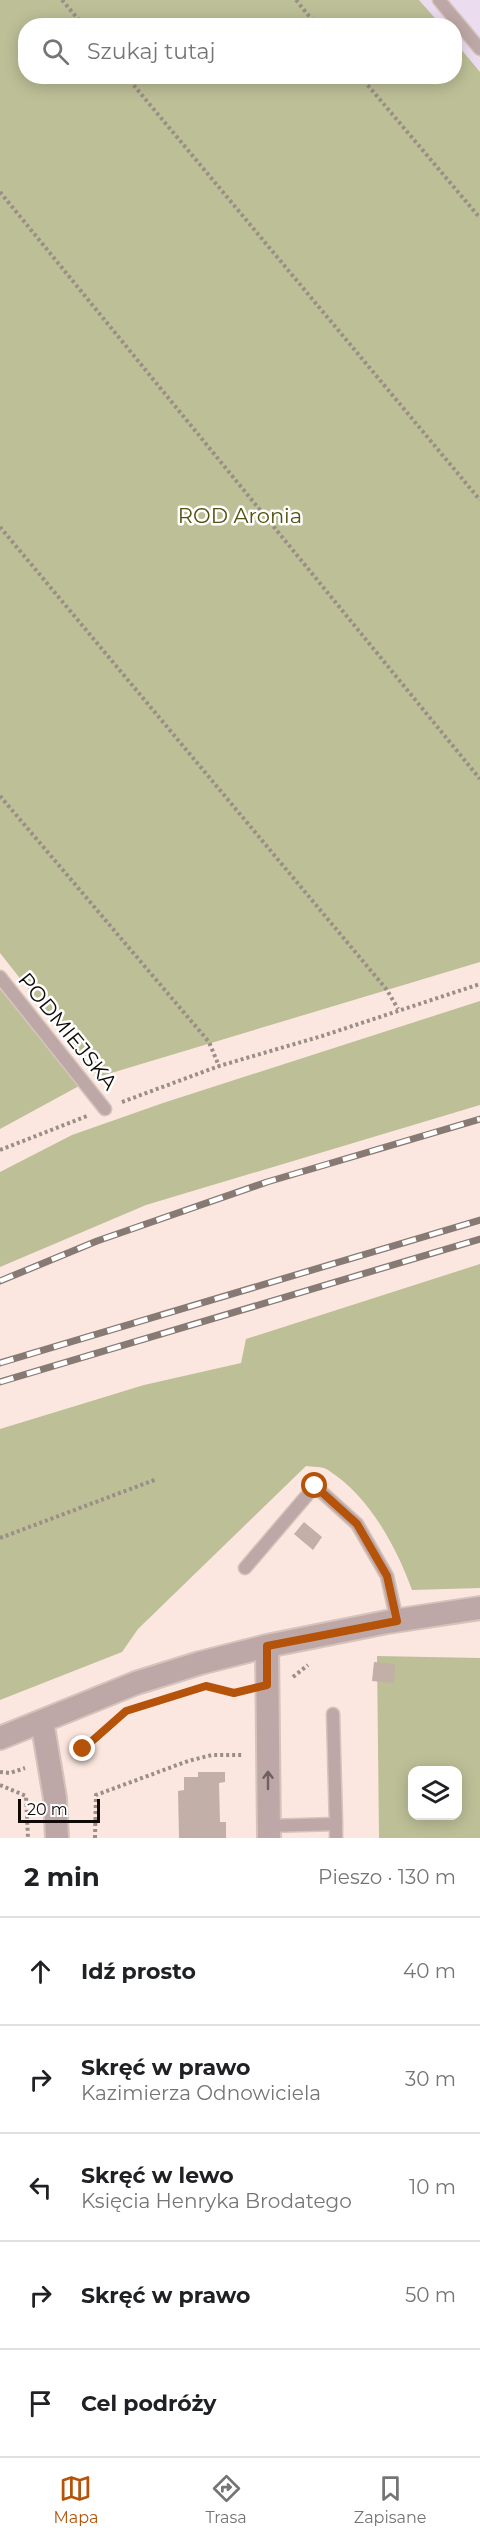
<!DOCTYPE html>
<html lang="pl">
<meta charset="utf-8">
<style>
:root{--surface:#fff;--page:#f6f6f6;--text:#202124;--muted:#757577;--line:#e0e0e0;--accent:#b45309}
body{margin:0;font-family:Montserrat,sans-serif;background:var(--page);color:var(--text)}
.controls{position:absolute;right:18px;bottom:18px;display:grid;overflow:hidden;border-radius:12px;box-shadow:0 3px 15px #0003}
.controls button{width:54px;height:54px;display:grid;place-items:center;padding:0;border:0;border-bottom:2px solid var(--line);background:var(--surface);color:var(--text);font:30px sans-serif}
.scale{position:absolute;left:18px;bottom:15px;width:82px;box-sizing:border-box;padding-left:6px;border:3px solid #100a07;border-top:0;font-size:16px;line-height:21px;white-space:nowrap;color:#100a07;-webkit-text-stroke:4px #fff;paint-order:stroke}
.stop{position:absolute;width:18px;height:18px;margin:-14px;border:4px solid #b45309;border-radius:50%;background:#fff}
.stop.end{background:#b45309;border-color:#fff;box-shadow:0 2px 6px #0008}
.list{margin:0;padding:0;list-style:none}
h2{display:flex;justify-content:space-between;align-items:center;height:78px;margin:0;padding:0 24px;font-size:26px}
h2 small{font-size:20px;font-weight:400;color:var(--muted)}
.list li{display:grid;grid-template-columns:39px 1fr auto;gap:18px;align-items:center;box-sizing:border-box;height:108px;padding:0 24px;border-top:2px solid var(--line)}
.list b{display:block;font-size:22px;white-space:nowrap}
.list p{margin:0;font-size:20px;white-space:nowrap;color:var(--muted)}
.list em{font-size:20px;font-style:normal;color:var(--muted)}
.icon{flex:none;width:33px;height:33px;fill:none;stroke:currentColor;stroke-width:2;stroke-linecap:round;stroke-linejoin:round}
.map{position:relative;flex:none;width:480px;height:1838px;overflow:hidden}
.search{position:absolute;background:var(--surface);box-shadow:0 3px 15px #0003;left:18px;right:18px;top:18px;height:66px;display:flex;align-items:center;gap:15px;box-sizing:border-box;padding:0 21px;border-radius:24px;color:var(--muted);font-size:22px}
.sheet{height:618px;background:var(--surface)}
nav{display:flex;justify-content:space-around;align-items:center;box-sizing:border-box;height:84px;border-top:2px solid var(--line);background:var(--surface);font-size:16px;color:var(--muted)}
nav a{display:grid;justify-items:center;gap:3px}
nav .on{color:var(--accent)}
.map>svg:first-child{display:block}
.industrial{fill:#ecdcef}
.green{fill:#bdbf97;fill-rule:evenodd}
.building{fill:#c2afa7}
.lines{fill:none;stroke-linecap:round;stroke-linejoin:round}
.service-casing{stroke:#d5c4bc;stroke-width:15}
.minor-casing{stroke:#d5c4bc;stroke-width:26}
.path{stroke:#9b8d87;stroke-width:4;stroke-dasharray:3 3;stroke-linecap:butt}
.service{stroke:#bda8a7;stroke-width:12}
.minor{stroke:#bda8a7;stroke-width:22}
.rail-casing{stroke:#877a74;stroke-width:7}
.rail{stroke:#fff;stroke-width:4.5;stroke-dasharray:14;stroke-linecap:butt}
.oneway{stroke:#6f615f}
.route{stroke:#b45309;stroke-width:8}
.labels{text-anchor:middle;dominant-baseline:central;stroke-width:5;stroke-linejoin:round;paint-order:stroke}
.park-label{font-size:21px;fill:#51520f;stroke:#fff}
.street-label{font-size:21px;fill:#100a07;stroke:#fff}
</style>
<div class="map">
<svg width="480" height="1838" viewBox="0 0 480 1838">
<rect width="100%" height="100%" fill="#fbe7df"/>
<path class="industrial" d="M419 0H480V72L455 42 454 26 441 25Z"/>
<path class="green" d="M0 0H419L441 25 26 26V76H454L455 42 480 72V962L98 1077 0 953Z
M0 989 79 1086 0 1129Z
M480 1001V1105L146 1205 0 1267V1172L72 1135 163 1103Z
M480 1264V1588L412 1590C396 1546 369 1496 328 1470 322 1466 312 1467 306 1466L138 1629 122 1652 0 1700V1429L144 1385 241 1363 246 1339Z
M377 1656 480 1658V1838H379ZM412 1770H458V1816H412Z"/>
<path class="building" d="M304 1522 322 1537 313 1550 294 1534Z
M374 1662 395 1664 394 1683 372 1681Z
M198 1772H225V1782L219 1783 220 1822H226V1838H179L178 1791 184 1790V1777H198Z"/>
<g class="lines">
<g class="service-casing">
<path id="service" d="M439 0 480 49
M0 977 105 1109
M245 1568 315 1486 357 1524 387 1576 397 1621
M268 1826 336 1824 333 1714
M336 1838V1824"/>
</g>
<g class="minor-casing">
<path id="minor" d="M267 1646 269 1838
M42 1721 55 1798 57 1838
M0 1738 136 1683 200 1663 267 1646 387 1622 480 1608"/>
</g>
<path class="path" d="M62 0 84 26
M296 0 317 26
M126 76 480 500
M360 76 480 218
M0 192 480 779
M0 527 387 990 398 1009
M0 796 209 1042 219 1066
M122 1102 219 1066 322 1036 480 984
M0 1150 87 1116
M0 1538 157 1479
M293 1677 308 1665
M209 1687 234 1693 243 1691
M72 1753 83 1749 116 1720
M0 1772 10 1773 25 1768
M0 1785 26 1796 28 1838
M95 1838 96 1795 188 1761 212 1755H243"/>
<use href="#service" class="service"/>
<use href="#minor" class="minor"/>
<g class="rail-casing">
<path id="rail" d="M0 1281 97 1241 267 1182 480 1119
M0 1363 480 1220
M0 1382 480 1239"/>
</g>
<use href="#rail" class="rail"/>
</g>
<defs><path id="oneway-shaft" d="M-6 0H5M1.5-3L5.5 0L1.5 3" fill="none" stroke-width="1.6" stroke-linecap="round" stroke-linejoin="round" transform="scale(1.5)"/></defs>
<use class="oneway" href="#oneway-shaft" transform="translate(268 1780) rotate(-90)"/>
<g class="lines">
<path class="route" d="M83 1749 126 1711 206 1686 234 1693 267 1685V1646L397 1621 387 1576 357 1524 315 1486"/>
</g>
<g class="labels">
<g class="park-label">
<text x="240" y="515">ROD Aronia</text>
</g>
<g class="street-label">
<text transform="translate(68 1031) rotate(51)">PODMIEJSKA</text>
</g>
</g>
</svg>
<div class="controls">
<button><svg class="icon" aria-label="layers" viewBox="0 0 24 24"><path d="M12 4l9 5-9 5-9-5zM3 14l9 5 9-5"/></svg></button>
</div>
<div class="scale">20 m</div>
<div class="stop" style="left:315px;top:1486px"></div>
<div class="stop end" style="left:83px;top:1749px"></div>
<div class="search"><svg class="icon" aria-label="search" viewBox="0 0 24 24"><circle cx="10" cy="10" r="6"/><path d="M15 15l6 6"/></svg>Szukaj tutaj</div>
</div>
<section class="sheet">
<h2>2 min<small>Pieszo · 130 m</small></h2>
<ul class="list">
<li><svg class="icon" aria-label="ahead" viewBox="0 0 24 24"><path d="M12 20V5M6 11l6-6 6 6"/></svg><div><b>Idź prosto</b></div><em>40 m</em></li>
<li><svg class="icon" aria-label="right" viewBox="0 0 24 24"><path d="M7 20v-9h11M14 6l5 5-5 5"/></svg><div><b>Skręć w prawo</b><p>Kazimierza Odnowiciela</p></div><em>30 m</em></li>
<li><svg class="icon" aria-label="left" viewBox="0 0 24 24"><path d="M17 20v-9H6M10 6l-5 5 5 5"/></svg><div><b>Skręć w lewo</b><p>Księcia Henryka Brodatego</p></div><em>10 m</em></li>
<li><svg class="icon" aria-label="right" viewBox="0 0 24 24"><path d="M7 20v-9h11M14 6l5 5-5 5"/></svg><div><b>Skręć w prawo</b></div><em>50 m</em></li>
<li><svg class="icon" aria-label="arrive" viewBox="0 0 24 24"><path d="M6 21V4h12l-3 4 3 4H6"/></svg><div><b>Cel podróży</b></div></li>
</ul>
</section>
<nav>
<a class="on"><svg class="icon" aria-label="map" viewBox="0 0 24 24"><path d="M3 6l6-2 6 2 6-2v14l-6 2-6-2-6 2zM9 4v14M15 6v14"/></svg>Mapa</a>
<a><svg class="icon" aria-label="directions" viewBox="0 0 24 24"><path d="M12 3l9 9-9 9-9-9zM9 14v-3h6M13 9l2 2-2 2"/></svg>Trasa</a>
<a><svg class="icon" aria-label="saved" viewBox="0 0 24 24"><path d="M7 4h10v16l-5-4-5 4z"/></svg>Zapisane</a>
</nav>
